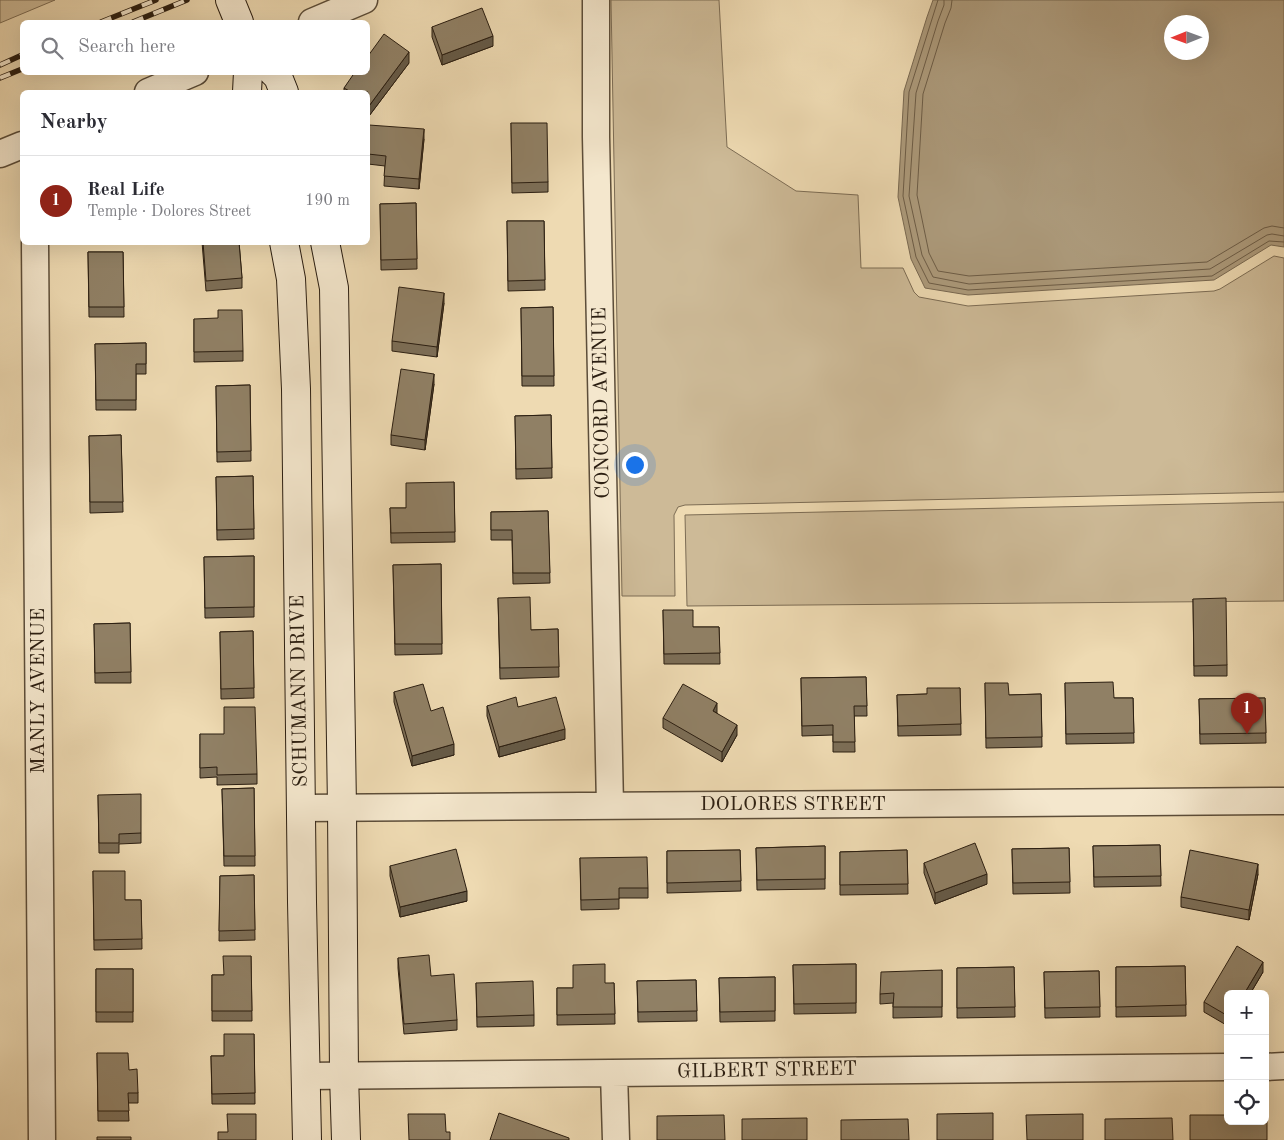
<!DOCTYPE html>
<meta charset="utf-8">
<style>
:root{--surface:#fff;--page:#f2f2f3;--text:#2b2b33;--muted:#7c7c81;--line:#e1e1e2;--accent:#8f2418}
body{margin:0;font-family:"Old Standard TT",serif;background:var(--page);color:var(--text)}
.controls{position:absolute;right:15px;bottom:15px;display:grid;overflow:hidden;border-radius:8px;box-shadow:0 5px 20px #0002}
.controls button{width:45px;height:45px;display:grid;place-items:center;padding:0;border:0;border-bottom:1px solid var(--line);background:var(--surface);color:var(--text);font:25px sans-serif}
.compass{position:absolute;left:1164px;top:15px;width:45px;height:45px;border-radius:50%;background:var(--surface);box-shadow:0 5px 20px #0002;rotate:269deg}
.you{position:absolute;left:634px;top:464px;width:18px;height:18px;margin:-12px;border:4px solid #fff;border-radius:50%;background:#1a73e8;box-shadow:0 0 0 8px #1a73e833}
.badge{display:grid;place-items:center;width:32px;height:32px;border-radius:50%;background:var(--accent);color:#fff;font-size:16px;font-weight:700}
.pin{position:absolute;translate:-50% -41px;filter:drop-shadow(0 1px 2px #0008)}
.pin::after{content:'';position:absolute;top:26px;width:18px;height:15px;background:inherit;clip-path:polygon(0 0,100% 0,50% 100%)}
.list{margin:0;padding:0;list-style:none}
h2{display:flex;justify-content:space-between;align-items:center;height:65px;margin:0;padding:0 20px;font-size:21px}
h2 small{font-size:16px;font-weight:400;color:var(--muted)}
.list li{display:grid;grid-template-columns:32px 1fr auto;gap:15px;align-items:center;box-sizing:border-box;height:90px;padding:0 20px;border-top:1px solid var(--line)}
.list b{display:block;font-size:19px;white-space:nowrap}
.list p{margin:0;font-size:16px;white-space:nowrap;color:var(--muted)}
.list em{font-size:16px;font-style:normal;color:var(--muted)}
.icon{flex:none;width:28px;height:28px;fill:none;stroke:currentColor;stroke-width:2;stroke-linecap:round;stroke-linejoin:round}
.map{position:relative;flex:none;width:1284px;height:1140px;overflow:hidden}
.search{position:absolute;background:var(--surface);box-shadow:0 5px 20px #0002;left:20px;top:20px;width:350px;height:55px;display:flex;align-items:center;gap:12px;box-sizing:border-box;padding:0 18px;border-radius:8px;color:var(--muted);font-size:19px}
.panel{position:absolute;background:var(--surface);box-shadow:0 5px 20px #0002;left:20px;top:90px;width:350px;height:155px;border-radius:8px}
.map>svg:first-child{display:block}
.green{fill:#cdba97;stroke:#7c6c54}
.water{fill:#ac9a7b;stroke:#786851;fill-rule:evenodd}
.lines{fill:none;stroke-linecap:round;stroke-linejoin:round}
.shore{stroke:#6c5c46;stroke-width:1}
.street-casing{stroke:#5c4d39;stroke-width:29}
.secondary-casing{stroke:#2b1e11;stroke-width:30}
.street{stroke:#f4e7cd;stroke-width:26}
.secondary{stroke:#f4e7cd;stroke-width:28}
.rail-casing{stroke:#2b1e11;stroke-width:5.5}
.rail{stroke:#f4e7cd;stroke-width:4;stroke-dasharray:11;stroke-linecap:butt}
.wall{fill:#7c6e57;stroke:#2b1e11}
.shaded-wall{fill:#655a47;stroke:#2b1e11}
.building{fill:#908065;stroke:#2b1e11}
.labels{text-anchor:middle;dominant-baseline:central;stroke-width:5;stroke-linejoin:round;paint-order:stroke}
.street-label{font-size:20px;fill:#2b1e11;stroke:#f4e7cd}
</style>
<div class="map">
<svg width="1284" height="1140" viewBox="0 0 1284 1140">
<rect width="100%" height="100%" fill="#eedab2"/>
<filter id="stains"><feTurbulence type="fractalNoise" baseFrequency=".004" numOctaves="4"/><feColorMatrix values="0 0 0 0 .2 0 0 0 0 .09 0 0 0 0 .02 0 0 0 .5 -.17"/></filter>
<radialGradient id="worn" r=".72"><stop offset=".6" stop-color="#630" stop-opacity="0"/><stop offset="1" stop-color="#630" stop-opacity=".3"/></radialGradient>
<path class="green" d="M0 0H55L0 23Z
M611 0H719L727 147 796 191 858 195 861 268H903L914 292 919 297 968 306 1214 291 1220 289 1274 256 1284 258V492L685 505 678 507 674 515 675 596H622Z
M1284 502V601L687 606 685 515Z"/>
<path class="water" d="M933 0H1284V247L1271 245 1214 280 968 295 925 288 911 259 898 197 904 91 927 17ZM1172 22H1202V52H1172Z"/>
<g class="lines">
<path class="shore" d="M938 0 909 92 903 196 916 257 929 283 968 290 1212 276 1269 241 1284 242
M944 0V5L938 21 916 93 909 196 922 255 933 277 969 284 1210 269 1267 235 1272 234 1284 236
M952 0 951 8 945 23 923 94 917 195 929 253 938 271 969 276 1207 262 1264 228 1272 226 1284 228"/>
<g class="street-casing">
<path id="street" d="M596 0V137L610 806
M312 22 364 0
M148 92 195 72
M0 154 22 145
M35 242 42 1140
M301 808 1284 801
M1265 1067 1284 1066
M614 1073 616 1140
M306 1076 1228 1067"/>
</g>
<g class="secondary-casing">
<path id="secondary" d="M230 0 239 22
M273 72 278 77 284 92
M247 92 248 72
M284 242 291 279 296 389 302 902 307 1140
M325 242 334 288 342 808 344 1075 346 1140"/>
</g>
<use href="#street" class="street"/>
<use href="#secondary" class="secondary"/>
<g class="rail-casing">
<path id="rail" d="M101 22 156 0
M133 22 187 0
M0 65 22 55
M0 78 22 69"/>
</g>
<use href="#rail" class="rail"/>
</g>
<path class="wall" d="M432 27 493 46 442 65 432 37Z
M409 63 369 116 368 115V92H344V88Z
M511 123 548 182V192L512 193Z
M368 137 424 139 419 189 384 186 385 166 368 164Z
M416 203 417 269 381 270 380 204Z
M507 221H544L545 290 508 291Z
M202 242H239L242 278V288L206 291Z
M88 252H123L124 317H89Z
M444 303 437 357 392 351V341Z
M553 307 554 386H522L521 308Z
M194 319 243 351V361L194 362Z
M146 343V374H136V410H96L95 344Z
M434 384 425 450 391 445V435Z
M250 385 251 461 217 462 216 386Z
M551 415 552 478 516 479 515 416Z
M121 435 123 512 90 513 89 436Z
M253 476 254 539 217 540 216 477Z
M454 482 455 542 391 543 390 508H406Z
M548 511 550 583 513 584 512 540H491V512Z
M254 556V617L205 618 204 557Z
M441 564 442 654 395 655 393 565Z
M498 598 531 630 558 629 559 677 500 679Z
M1193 599 1227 665V676H1194Z
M663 610 693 627H719L720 664H664Z
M130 623 131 683H95L94 624Z
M253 631 254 698 221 699 220 632Z
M866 677 867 716H854L855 752H833V735L802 736 801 678Z
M985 683 1009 695 1041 694 1042 747 986 748Z
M1065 683 1114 698H1133L1134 743 1066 744Z
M960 688 961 735 898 736 897 695 927 694Z
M394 692 431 711 454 755 412 766 394 702Z
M1265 698 1266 743 1200 744 1199 699Z
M487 706 518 707 565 739 499 757 487 716Z
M717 713 737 735 722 762 663 728V718Z
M200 734 257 774V784L217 785V777L200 778Z
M254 788 255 866H224L222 789Z
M98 795 141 833V843L119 844V853H99Z
M1160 845 1161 886 1094 887 1093 846Z
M825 846V889L757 890 756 848Z
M1069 848 1070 893 1013 894 1012 849Z
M740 850 741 891 667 893V851Z
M907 850 908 894 840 895V852Z
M580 858 648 888V898H619V909L581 910Z
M924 863 987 884 935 904 924 873Z
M390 866 467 901 400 917 390 876Z
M93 871 125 900H141L142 949 94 950Z
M1258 874 1249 920 1181 907V897Z
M254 875 255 940 219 941 220 876Z
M251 956 252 1021H212V975H224Z
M398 958 431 976 457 1020V1030L404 1034 398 968Z
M856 964V1013L794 1014 793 965Z
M1185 966 1186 1016 1116 1017V967Z
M1014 967 1015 1017 957 1018V968Z
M96 969H133V1022H96Z
M942 970V1017L893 1018V1003L880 1004V994Z
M1099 971 1100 1017 1045 1018 1044 972Z
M1263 972 1250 994H1228V1026L1204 1012V1002Z
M775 977V1021L720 1022 719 978Z
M696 980 697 1021 638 1022 637 981Z
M476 983 534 1015V1026L477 1027Z
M614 983 615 1024 557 1025V988H573Z
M254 1034 255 1104H212L211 1056H224Z
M97 1053 129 1070 138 1093V1103H128L129 1121H98Z"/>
<path class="shaded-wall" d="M493 36V46L442 65V55Z
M409 52V63L369 116V106Z
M424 129V139L419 189V179Z
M444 293V303L437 357V347Z
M434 374V384L425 450V440Z
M717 703V713L713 711Z
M737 725V735L722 762V752Z
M565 729V739L499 757V747Z
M454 744V755L412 766V756Z
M1258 864V874L1249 920V910Z
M987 874V884L935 904V893Z
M467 891V901L400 917V907Z
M1263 962V972L1250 994H1244Z"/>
<path class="building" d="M482 8 493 36 442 55 432 27Z
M384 34 409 52 369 106 368 105V92H351L344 88 355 72H368V56Z
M511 123H547L548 182 512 183Z
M369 125 424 129 419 179 384 176 386 156 368 154V137Z
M416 203 417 259 381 260 380 204Z
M507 221H544L545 280 508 281Z
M203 242H239L242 278 206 281Z
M88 252H123L124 307H89Z
M399 287 444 293 437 347 392 341Z
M553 307 554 376H522L521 308Z
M218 310H242L243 351 194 352V319L218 318Z
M146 343V364H136V400H96L95 344Z
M401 369 434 374 425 440 391 435Z
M250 385 251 451 217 452 216 386Z
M551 415 552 468 516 469 515 416Z
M121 435 123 502H90L89 436Z
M253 476 254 529 217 530 216 477Z
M454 482 455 532 391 533 390 508H406V483Z
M548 511 550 573H513L512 530H491V512Z
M254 556V607L205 608 204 557Z
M441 564 442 644H395L393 565Z
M530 597 531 630 558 629 559 667 500 668 498 598Z
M1226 598 1227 665 1194 666 1193 599Z
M663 610H693V627H719L720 653 664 654Z
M130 623 131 672 95 673 94 624Z
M253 631 254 688 221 689 220 632Z
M866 677 867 706H854L855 742H833V725L802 726 801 678Z
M1113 682 1114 698H1133L1134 733 1066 734 1065 683Z
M985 683H1008L1009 695 1041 694 1042 737 986 738Z
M423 684 431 711 443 707 454 744 412 756 394 692Z
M683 684 717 703 713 711 737 725 722 752 663 718Z
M927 688H960L961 724 898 726 897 695 927 694Z
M516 697 518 707 556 697 565 729 499 747 487 706Z
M1265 698 1266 733 1200 734 1199 699Z
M224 707H255L257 774 217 775V767L200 768V734H224Z
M254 788 255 856H224L222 789Z
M141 794V833L119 834V843H99L98 795Z
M975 843 987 874 935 893 924 863Z
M1160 845 1161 876 1094 877 1093 846Z
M825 846V879L757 880 756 848Z
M1069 848 1070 882 1013 883 1012 849Z
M456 849 467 891 400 907 390 866Z
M740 850 741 881 667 883V851Z
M907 850 908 884 840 885V852Z
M1190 850 1258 864 1249 910 1181 897Z
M647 857 648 888H619V899L581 900 580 858Z
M93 871H125V900H141L142 939 94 940Z
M254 875 255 930 219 931 220 876Z
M1237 946 1263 962 1244 994H1228V1016L1204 1002Z
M429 955 431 976 454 974 457 1020 404 1024 398 958Z
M223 956H251L252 1011H212V975H224Z
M605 964V983H614L615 1014 557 1015V988H573V965Z
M856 964V1003L794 1004 793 965Z
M1185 966 1186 1005 1116 1007V967Z
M1014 967 1015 1007 957 1008V968Z
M96 969H133V1012H96Z
M942 970V1007H893L894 993 880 994 881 972Z
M1099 971 1100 1007 1045 1008 1044 972Z
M775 977V1011L720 1012 719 978Z
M696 980 697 1011 638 1012 637 981Z
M533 981 534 1015 477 1017 476 983Z
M224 1034H254L255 1093 212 1094 211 1056H224Z
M97 1053H128L129 1070 137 1069 138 1093H128L129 1111H98Z
M499 1113 569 1138V1140H490Z
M993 1113V1140H937V1114Z
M227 1114H256V1140H218V1132H228Z
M408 1114H445L446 1132H450V1140H409Z
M1083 1114V1140H1027L1026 1115Z
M724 1115 725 1140H657V1116Z
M1190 1115H1228V1121H1265V1115H1267V1140H1190Z
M807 1118V1140H742V1119Z
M1172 1118 1173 1140H1105V1119Z
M908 1119 909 1140H841V1120Z
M97 1137H131V1140H97Z"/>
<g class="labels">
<g class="street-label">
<text transform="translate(602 403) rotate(-91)">CONCORD AVENUE</text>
<text transform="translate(39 691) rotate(-90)">MANLY AVENUE</text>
<text transform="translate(300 691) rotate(-91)">SCHUMANN DRIVE</text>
<text x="793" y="805">DOLORES STREET</text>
<text transform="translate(767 1071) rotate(-1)">GILBERT STREET</text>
</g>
</g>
<rect width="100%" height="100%" filter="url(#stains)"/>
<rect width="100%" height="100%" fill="url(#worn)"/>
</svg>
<div class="controls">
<button>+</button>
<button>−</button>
<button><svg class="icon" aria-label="locate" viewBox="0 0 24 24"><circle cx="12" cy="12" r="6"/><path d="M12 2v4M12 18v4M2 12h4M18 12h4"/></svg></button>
</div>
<svg class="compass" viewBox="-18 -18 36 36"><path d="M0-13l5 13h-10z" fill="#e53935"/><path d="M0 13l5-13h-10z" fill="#7c7c81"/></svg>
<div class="you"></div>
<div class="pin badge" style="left:1247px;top:734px">1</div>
<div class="search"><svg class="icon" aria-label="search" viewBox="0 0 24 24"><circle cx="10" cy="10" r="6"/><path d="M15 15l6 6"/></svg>Search here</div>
<section class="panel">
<h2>Nearby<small></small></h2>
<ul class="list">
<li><span class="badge">1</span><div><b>Real Life</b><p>Temple · Dolores Street</p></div><em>190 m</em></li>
</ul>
</section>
</div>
